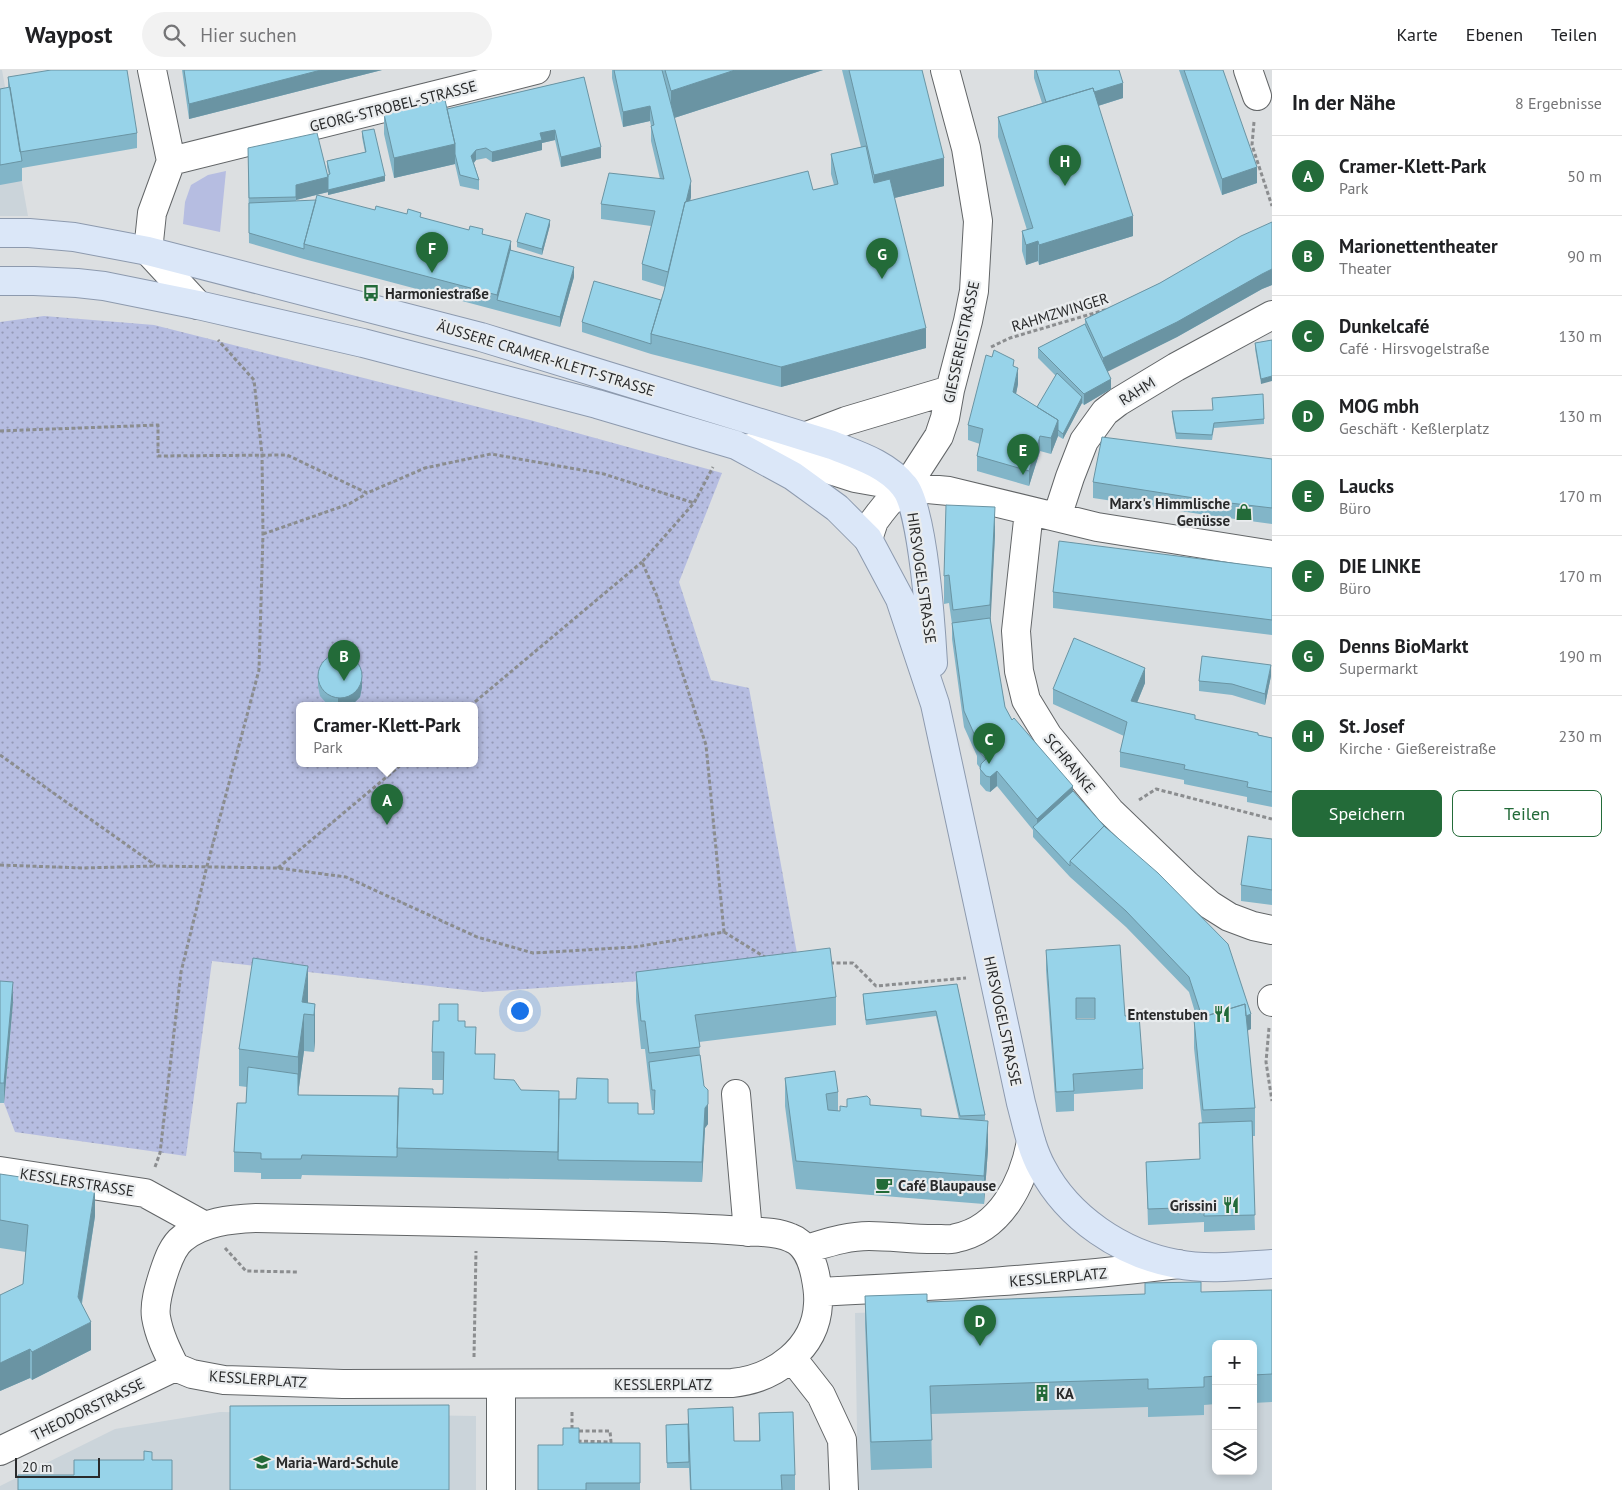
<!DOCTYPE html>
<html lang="de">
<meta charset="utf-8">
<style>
:root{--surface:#fff;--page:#f2f2f2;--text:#202124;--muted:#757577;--line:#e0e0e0;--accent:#236b39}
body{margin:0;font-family:"PT Sans",sans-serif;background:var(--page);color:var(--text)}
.controls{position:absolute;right:15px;bottom:15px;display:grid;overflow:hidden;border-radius:8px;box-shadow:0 2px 8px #0003}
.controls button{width:45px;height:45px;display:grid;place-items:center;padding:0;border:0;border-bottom:1px solid var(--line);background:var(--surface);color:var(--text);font:25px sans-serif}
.scale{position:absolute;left:15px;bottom:12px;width:85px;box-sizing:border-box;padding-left:5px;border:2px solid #292a2b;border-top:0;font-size:14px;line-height:18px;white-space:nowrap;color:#292a2b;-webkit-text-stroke:4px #e9ecee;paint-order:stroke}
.you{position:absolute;left:519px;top:940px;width:18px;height:18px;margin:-12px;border:4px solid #fff;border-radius:50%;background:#1a73e8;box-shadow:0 0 0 8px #1a73e833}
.badge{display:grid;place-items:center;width:32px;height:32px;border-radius:50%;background:var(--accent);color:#fff;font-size:16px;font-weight:700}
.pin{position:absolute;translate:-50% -41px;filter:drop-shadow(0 1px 2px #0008)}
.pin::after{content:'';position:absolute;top:26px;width:18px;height:15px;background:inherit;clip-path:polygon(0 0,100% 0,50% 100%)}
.popup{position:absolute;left:296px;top:632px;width:182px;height:65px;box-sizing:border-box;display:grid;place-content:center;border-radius:8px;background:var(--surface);filter:drop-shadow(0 1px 4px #0005);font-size:16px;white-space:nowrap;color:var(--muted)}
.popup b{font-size:19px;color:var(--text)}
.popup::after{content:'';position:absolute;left:50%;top:100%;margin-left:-10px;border:10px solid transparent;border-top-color:var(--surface)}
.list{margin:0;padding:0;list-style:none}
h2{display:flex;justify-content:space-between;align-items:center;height:65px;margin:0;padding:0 20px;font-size:21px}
h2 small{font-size:16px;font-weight:400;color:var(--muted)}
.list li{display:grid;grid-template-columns:32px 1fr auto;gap:15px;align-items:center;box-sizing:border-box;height:80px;padding:0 20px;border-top:1px solid var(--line)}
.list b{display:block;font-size:19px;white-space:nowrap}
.list p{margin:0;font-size:16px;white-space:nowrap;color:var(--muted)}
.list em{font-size:16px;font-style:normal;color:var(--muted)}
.actions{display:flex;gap:10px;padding:15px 20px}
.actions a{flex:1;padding:11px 0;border:1px solid var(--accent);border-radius:8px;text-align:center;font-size:18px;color:var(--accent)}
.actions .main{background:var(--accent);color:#fff}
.icon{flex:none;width:28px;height:28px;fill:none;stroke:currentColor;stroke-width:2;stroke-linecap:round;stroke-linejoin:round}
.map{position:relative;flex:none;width:1272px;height:1420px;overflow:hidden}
header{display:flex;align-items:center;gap:30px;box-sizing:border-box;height:70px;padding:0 25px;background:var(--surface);border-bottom:1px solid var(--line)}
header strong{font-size:24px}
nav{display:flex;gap:28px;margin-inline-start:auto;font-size:18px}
.search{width:350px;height:45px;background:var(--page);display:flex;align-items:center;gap:12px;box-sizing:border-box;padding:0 18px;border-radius:28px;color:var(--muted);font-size:19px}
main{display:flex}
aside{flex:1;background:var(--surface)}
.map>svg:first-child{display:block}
.built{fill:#cbd4da;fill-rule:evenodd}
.grass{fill:#b6bde1}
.park{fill:url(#park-dots);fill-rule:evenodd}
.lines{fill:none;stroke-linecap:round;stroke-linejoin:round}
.minor-casing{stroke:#626567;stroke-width:30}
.major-casing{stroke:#8d9aae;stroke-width:30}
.path{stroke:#8b8d8f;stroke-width:3;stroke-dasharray:4 2.5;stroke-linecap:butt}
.minor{stroke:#fff;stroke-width:28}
.major{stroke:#dbe7f8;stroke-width:28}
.wall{fill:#82b5c8;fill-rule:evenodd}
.shaded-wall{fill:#6a94a3}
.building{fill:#97d3e9;stroke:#6a94a3;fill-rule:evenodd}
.labels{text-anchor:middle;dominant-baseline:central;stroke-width:4.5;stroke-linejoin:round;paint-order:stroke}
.street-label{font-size:15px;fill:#292a2b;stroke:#e9ecee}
.poi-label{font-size:15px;font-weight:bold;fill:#292a2b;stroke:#e9ecee;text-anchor:start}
</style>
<header>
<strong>Waypost</strong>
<div class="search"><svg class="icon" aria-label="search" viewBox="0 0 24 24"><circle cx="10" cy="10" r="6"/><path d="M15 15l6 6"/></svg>Hier suchen</div>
<nav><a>Karte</a><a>Ebenen</a><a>Teilen</a></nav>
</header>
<main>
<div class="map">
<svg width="1272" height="1420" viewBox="0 0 1272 1420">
<defs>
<pattern id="park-dots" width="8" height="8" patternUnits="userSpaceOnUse" patternTransform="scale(1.25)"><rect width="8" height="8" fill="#b6bde1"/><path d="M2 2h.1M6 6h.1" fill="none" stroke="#949ab7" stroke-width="1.8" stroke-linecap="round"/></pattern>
</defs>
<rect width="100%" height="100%" fill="#dcdfe1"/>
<path class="built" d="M0 0H2L28 146H0Z
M1272 1229V1420H858L855 1243ZM1216 1274H1253V1401H1216Z
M220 1342 476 1346V1420H0V1416L115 1359Z"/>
<path class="grass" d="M226 101 220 162 183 154 185 132 191 115 208 105Z"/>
<path class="park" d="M44 246 154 255 530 350 722 403 679 512 711 610 749 618 800 900 483 922 212 891 186 1086 15 1062 4 1033 13 932 0 931V252ZM300 636H474V694H300Z"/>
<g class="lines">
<g class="minor-casing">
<path id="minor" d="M152 0 171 91 152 143 148 181 198 235
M1248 0 1257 26
M171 91 536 0
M804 367 846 351 950 320
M749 378 793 388 855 408 906 417 949 421 1097 457 1272 485
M1029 441 1016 561 1019 601 1026 630 1048 666 1110 741 1187 815 1210 835 1229 847 1253 856 1272 860
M1057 447 1070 407 1084 371 1105 342 1118 332 1176 297 1272 245
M868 469 874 451 880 443 888 433 906 417 939 366 945 348 950 320 968 251 974 221 978 151 966 78 945 0
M1272 932V929
M736 1024 748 1162
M0 1101 145 1123 205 1156
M256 1148C380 1150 505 1153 629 1156 667 1157 705 1158 742 1161 758 1162 776 1161 791 1168 805 1173 812 1190 815 1204 817 1214 819 1223 818 1234 816 1279 774 1309 732 1313L343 1314 224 1310 192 1304 175 1297C167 1281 159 1265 156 1247 154 1234 159 1218 163 1205 167 1193 172 1176 183 1168 203 1152 230 1149 256 1148Z
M806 1179C827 1173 847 1166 869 1166 893 1166 917 1170 941 1169 946 1169 952 1170 956 1168 1001 1159 1023 1113 1031 1072
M818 1222C939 1216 1058 1209 1178 1194
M792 1288 821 1325 842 1370 844 1420
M0 1381 175 1297
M501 1420V1314"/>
</g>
<g class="major-casing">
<path id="major" d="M0 163H29L74 167 148 181 481 267 832 375C857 385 887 394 904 416 923 438 931 559 933 593
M0 211H34L77 213 104 216 198 235 363 273 597 334 736 375 793 406 837 438 868 469 900 529 935 634 1021 1033C1027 1055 1031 1078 1042 1098 1068 1148 1122 1184 1177 1194 1207 1200 1241 1196 1272 1194"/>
</g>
<path class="path" d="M1254 52 1252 75 1272 136
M991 277 1010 268 1108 239
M0 361 158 355V386L287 385 367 423 425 398 491 384 604 404 694 433
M263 464 349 434 366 424
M470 636 642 492
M0 685 155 795
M1139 730 1156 719 1272 749
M0 795 83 798 155 796 278 798 346 807 477 867 533 883 635 877 724 862 706 675 657 526 642 492 694 433 713 397
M278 798 402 694
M724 862 768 889
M830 893H853L876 916 966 908
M1269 958 1266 992 1272 1031
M155 1097 160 1083 181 902 207 796 259 600 263 464 262 385 254 310 218 270
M225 1178 246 1201 297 1202
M474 1287 476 1181
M572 1342V1361H610L611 1372 575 1371"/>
<use href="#minor" class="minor"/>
<use href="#major" class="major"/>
</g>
<path class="wall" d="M182 0H382L189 49Z
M612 0H823L674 48 691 127 690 131 813 120 834 115 831 104V84L861 77 842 0H922L944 116 894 128 926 278 781 317 651 284 582 262V252L661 230 665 217 642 210V194L651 156 601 149V134L660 109 651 71V56L650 51 623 57 612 8Z
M1034 0H1119L1123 28 1098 36 1133 166 1039 195 1038 191 1026 195 1022 181V161L1027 160 998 67V47L1042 33 1034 8Z
M1179 0H1223L1257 113 1222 125Z
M8 7 137 63V78L22 98V111L0 115V19L8 18Z
M584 7 601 88 561 97 555 70 542 73V80L492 92 486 88 476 90 474 93 479 110V120L460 116 455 94 394 108 384 64V44L447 39Z
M362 61 385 111 328 125V122L296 130V131L375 140 421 148 483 164 511 181 574 207 560 257 304 189 249 173 248 78 328 105H329L327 97V91L365 82 362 67Z
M1272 152V215L1262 219 1177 267 1107 301 1111 319 1084 335 1082 333 1063 369 1058 366 1051 384 1040 381 1029 416 977 401V386L980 374 968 370V355L1014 297 1018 314 1016 324 1037 337 1056 306 1038 288V278L1085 254V249L1160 213Z
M550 155 542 185 517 177V172Z
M1272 270 1261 314 1255 279V273Z
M1172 341 1264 349V354L1214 358 1212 370 1176 369 1172 346Z
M1272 389V454L1213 446 1093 428V412Z
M995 465 990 551 1005 637 1012 650 1073 721 1251 959 1247 961 1255 1038V1066H1252L1255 1160 1204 1162V1152L1148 1155 1146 1092 1200 1089 1199 1053H1202L1194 978V950L1197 949 1189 922 1126 857 1070 807 1033 767V760L997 716 990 722 986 721 980 714V698L977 694V686L964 657 952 569V554L949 533 944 534V506Z
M1272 498V565L1053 538V522Z
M318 606 362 617 360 627 351 636H332L327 634 320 626 318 616Z
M1271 606 1265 635 1232 625 1199 621V611Z
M1145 613 1137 633 1195 649 1272 668V737L1247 732V727L1184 714V710L1120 697V682L1124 666 1053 634V619Z
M1272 769V835L1241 831V815Z
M1046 880 1125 946 1143 999V1019L1074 1024V1041L1056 1042 1046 900ZM1076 948H1095V949H1076Z
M636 902 836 927V955L699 972 700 985 708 1054 705 1058 702 1112 302 1105 301 1109H261V1103L234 1102V1082L246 1033 247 1017 239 1016V979L308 933 315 934V971L314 982 304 981 298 1025 398 1026 443 1024 444 1010H432V982L458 951 465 957 476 984 495 1009 521 1020 559 1029 608 1033 638 1044H654L655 1040H652L645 979H641L636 931Z
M0 911 13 932 4 1033H0Z
M957 914 985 1045V1050L978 1051 988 1079 984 1134 796 1119 785 1036V1008L838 1022V1041H840L847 1037 870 1035 921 1046 959 1049 936 946 866 955 863 930V924Z
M0 1104 95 1146 82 1234 91 1280 32 1310 30 1308 0 1321 23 1214 26 1182 0 1178Z
M1272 1220V1332L1253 1333V1274H1216V1334L1204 1335V1345L1148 1347V1337L931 1344 932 1398 871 1400 865 1254V1226L927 1232Z
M688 1339 734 1371H759V1343L795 1405V1420H690L689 1398H667L666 1355 688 1354Z
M579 1373H640V1420H538L563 1375Z"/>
<path class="shaded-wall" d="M321 0H382L189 49V34Z
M735 0H823L671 49V21Z
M1123 13V28L1047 52V36Z
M650 36V51L623 57V42Z
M555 60V70L542 73V80L492 92V82L540 63Z
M455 74V94L394 108V88Z
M601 77V88L561 97V87Z
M476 80V90L471 96V86Z
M944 88V116L874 133V105Z
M1257 97V113L1222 125V109Z
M385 106V111L328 125V120Z
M328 107V122L296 130V115Z
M691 111V127L669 218V203Z
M1133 146V166L1039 195V175Z
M550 150V155L542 185V179Z
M511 171V187L497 230V225Z
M1038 171V191L1026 195V175Z
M574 197V207L560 257V247Z
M1272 199V215L1262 219 1177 267 1103 304V288L1262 204Z
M926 258V278L781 317V297Z
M1018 298V314L1013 338V322Z
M1272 306V311L1261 314V309Z
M1111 309V319L1084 335V324Z
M1082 327V333L1063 369V364Z
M1058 350V366L1051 384V368Z
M1040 366V381L1029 416V401Z
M995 437V465L990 563V535Z
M1271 595V606L1265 635V624Z
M1145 598V613L1131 647V631Z
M362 607V617L360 627 351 636H338V628Z
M997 701V716L990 722V707Z
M1073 716V731L1037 760V749Z
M308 896V933L304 944V981L298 1024V987L302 932Z
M13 912V932L4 1033V1013Z
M315 934V971L314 982V945Z
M1251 944V959L1206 974V959Z
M708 1034V1054L705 1058 702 1112V1092L705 1038Z
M988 1051V1079L984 1134V1106Z
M95 1118V1146L78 1255V1227Z
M91 1252V1280L32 1310V1282Z
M30 1279V1308L0 1321V1293Z"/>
<path class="building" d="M51 0H127L137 63 20 82 8 7Z
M184 0H321L189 34Z
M614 0H662L691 111 686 132H685L668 202 642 194 655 141 601 134 609 103 664 109 651 56 654 55 650 36 623 42Z
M665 0H735L671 21Z
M849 0H922L944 88 874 105Z
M1036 0H1119L1123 13 1094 22 1093 18 1046 32Z
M1184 0H1223L1257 97 1222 109Z
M584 7 601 77 561 87 555 60 540 63 542 70 492 82 486 78 476 80 471 86 479 110 460 105 455 84V74L447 39Z
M10 17 22 91 0 95V19Z
M1093 18 1133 146 1039 175 1038 171 1026 175 1022 161 1033 158 998 47Z
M445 30 455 74 394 88 384 44Z
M374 59 385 106 328 120V105L330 104 327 91 366 82 362 61Z
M317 63 328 107 296 115V127L249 128 248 78Z
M866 76 874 113 890 109 926 258 781 297 651 264 664 221 685 132 808 101 813 120 838 114 831 84Z
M317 125 375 140 376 136 407 144 408 139 421 143 420 147 469 160 470 156 483 159 482 164 511 171 497 225 304 174Z
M316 130 304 174V179L249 163V133Z
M526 143 550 150 542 179 517 172Z
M1272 152V199L1262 204 1177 252 1103 288 1085 249 1160 213 1241 166Z
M510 180 574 197 560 247 497 230Z
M594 211 661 230 651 264V274L582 252Z
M1085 254 1111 309 1084 324 1038 278Z
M1272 270V306L1261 309 1255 273Z
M994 280 1014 290 1013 296 1018 298 1013 322 1058 350 1051 368 1040 366 1029 401 977 386 983 359 968 355 986 285 992 287Z
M1057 303 1082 327 1063 364 1058 360V350L1037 337Z
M1263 324 1264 349 1214 353 1212 365 1176 363 1172 341 1213 340 1212 328Z
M1102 367 1272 389V438L1213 431 1093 412Z
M946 435 995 437 990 535 953 540 949 505 944 506Z
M1059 471 1272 498V550L1053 522Z
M990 548 1005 637 1012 650 1014 648 1073 716 1037 749 997 701 990 707 986 706 980 699 981 694 986 689 977 679 980 677 964 641 952 553Z
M1074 568 1145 598 1131 631 1195 645V649L1258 663V665L1272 668V722L1247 717 1248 712 1184 699 1185 695 1120 682 1127 652 1053 619Z
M318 606a22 22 0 1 1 44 0a22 22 0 1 1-44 0Z
M1202 586 1271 595 1265 624 1232 614 1199 611Z
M1073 721 1106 758 1104 756 1070 791V796L1033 757Z
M1104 756 1158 803 1228 874 1251 944 1246 946 1245 934 1202 947 1189 907 1126 841 1070 791Z
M1248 766 1272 769V820L1241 815Z
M1120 875 1125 946 1139 945 1143 999 1073 1004 1074 1021 1056 1022 1046 880ZM1076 928H1095V949H1076Z
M830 878 836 927 695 945 700 977 649 983 645 951H641L636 902Z
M253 888 308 896 302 932 315 934 314 945 304 944 298 987 239 979Z
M0 911 13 912 4 1013H0Z
M957 914 985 1045 960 1046 936 941 866 950 863 924Z
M439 934H458V951H465V957H476L475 984H495L494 1009 514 1010 521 1020 559 1021 558 1082 397 1078 399 1018 433 1019V1024H443L444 982H432L433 951H439Z
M1245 934 1255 1038 1203 1040 1194 950Z
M700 985 704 1016 708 1020V1034L705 1038 702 1092 558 1090 559 1029H576L577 1008 608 1009V1033H638V1044H654L655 1020H652L649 992Z
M248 997 298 1004V1025L398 1026 397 1087 302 1085 301 1089H261V1083L234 1082 237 1033H246Z
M835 1001 838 1022 826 1024 828 1040 840 1041V1036L847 1037V1029L867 1026 870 1029V1035L921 1039V1046L988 1051 984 1106 796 1091 785 1008Z
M1252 1051 1255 1145 1204 1146V1137L1148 1139 1146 1092 1200 1089 1199 1053Z
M0 1104 95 1118 78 1227 91 1252 32 1282 30 1279 0 1293V1225L23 1214 28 1155 0 1150Z
M1201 1212V1222L1272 1220V1304L1253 1305V1274H1216V1306L1204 1307V1317L1148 1319V1309L930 1316 932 1370 871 1372 865 1226 927 1224V1232L1145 1224V1213Z
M449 1335V1420H230V1336Z
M733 1337 734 1371H760L759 1343 793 1342 795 1405H781L782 1420H691L688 1339Z
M688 1354 689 1392 667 1393 666 1355Z
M563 1358H579V1373H640V1413H586V1420H538V1375H563Z
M144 1381 152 1382V1390H172V1420H18V1405H74V1390H144Z"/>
<defs>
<g id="bus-bare" transform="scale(1.35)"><path d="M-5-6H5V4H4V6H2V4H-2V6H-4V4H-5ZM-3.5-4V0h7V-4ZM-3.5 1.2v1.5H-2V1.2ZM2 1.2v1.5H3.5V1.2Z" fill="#236b39" stroke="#e9ecee" stroke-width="2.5" paint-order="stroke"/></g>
<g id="shop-bare" transform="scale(1.35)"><path d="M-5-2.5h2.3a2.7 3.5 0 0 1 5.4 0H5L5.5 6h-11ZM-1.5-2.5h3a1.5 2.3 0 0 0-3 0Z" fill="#236b39" stroke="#e9ecee" stroke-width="2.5" paint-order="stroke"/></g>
<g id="restaurant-bare" transform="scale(1.35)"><path d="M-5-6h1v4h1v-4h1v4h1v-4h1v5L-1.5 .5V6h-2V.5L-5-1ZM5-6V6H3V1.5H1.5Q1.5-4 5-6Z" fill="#236b39" stroke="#e9ecee" stroke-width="2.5" paint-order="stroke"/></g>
<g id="cafe-bare" transform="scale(1.35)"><path d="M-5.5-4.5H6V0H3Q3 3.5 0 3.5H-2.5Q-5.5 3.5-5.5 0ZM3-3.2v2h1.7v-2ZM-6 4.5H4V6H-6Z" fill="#236b39" stroke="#e9ecee" stroke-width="2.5" paint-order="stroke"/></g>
<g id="building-bare" transform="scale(1.35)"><path d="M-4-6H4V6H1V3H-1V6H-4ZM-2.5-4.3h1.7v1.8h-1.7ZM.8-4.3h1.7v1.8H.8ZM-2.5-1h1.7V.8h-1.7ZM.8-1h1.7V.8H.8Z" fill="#236b39" stroke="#e9ecee" stroke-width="2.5" paint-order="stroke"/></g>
<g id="school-bare" transform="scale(1.35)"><path d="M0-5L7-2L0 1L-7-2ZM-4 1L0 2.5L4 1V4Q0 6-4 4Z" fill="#236b39" stroke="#e9ecee" stroke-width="2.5" paint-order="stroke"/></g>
</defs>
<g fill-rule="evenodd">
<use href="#bus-bare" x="371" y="223"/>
<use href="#shop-bare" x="1244" y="442"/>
<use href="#restaurant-bare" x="1222" y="944"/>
<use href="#cafe-bare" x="884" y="1115"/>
<use href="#restaurant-bare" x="1231" y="1135"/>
<use href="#building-bare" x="1042" y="1323"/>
<use href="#school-bare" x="262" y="1392"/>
</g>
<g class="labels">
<g class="street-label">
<text transform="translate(393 36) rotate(-14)">GEORG-STROBEL-STRASSE</text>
<text transform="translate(1060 242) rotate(-17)">RAHMZWINGER</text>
<text transform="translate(961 272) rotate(-78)">GIESSEREISTRASSE</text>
<text transform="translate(546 288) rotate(17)">ÄUSSERE CRAMER-KLETT-STRASSE</text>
<text transform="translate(1137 321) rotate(-32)">RAHM</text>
<text transform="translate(922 508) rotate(82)">HIRSVOGELSTRASSE</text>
<text transform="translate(1070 693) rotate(51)">SCHRANKE</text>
<text transform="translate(1003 951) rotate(78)">HIRSVOGELSTRASSE</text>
<text transform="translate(77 1112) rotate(9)">KESSLERSTRASSE</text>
<text transform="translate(1058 1207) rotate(-5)">KESSLERPLATZ</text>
<text transform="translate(258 1309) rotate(4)">KESSLERPLATZ</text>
<text x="663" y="1314">KESSLERPLATZ</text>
<text transform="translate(88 1339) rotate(-26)">THEODORSTRASSE</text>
</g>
<g class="poi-label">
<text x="385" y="223">Harmoniestraße</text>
<text x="1230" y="433" text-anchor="end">Marx's Himmlische<tspan x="1230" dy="17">Genüsse</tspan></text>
<text x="1208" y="944" text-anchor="end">Entenstuben</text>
<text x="898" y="1115">Café Blaupause</text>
<text x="1217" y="1135" text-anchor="end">Grissini</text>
<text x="1056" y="1323">KA</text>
<text x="276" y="1392">Maria-Ward-Schule</text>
</g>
</g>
</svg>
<div class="controls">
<button>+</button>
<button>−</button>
<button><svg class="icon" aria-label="layers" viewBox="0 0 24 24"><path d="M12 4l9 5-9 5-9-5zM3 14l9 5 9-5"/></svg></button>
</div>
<div class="scale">20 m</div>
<div class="you"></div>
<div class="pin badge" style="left:387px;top:755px">A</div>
<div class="popup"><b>Cramer-Klett-Park</b>Park</div>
<div class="pin badge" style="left:344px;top:611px">B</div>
<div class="pin badge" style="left:989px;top:694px">C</div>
<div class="pin badge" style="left:980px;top:1276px">D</div>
<div class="pin badge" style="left:1023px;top:405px">E</div>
<div class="pin badge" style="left:432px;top:203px">F</div>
<div class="pin badge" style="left:882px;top:209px">G</div>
<div class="pin badge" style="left:1065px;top:116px">H</div>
</div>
<aside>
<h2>In der Nähe<small>8 Ergebnisse</small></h2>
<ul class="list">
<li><span class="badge">A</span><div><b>Cramer-Klett-Park</b><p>Park</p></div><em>50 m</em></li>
<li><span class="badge">B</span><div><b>Marionettentheater</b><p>Theater</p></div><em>90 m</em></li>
<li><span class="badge">C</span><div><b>Dunkelcafé</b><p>Café · Hirsvogelstraße</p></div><em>130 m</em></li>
<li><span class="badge">D</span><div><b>MOG mbh</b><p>Geschäft · Keßlerplatz</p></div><em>130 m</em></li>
<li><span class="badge">E</span><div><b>Laucks</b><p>Büro</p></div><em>170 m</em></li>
<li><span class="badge">F</span><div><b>DIE LINKE</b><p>Büro</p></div><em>170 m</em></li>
<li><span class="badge">G</span><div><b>Denns BioMarkt</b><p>Supermarkt</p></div><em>190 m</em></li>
<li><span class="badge">H</span><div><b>St. Josef</b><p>Kirche · Gießereistraße</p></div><em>230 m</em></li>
</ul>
<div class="actions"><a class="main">Speichern</a><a>Teilen</a></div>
</aside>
</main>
